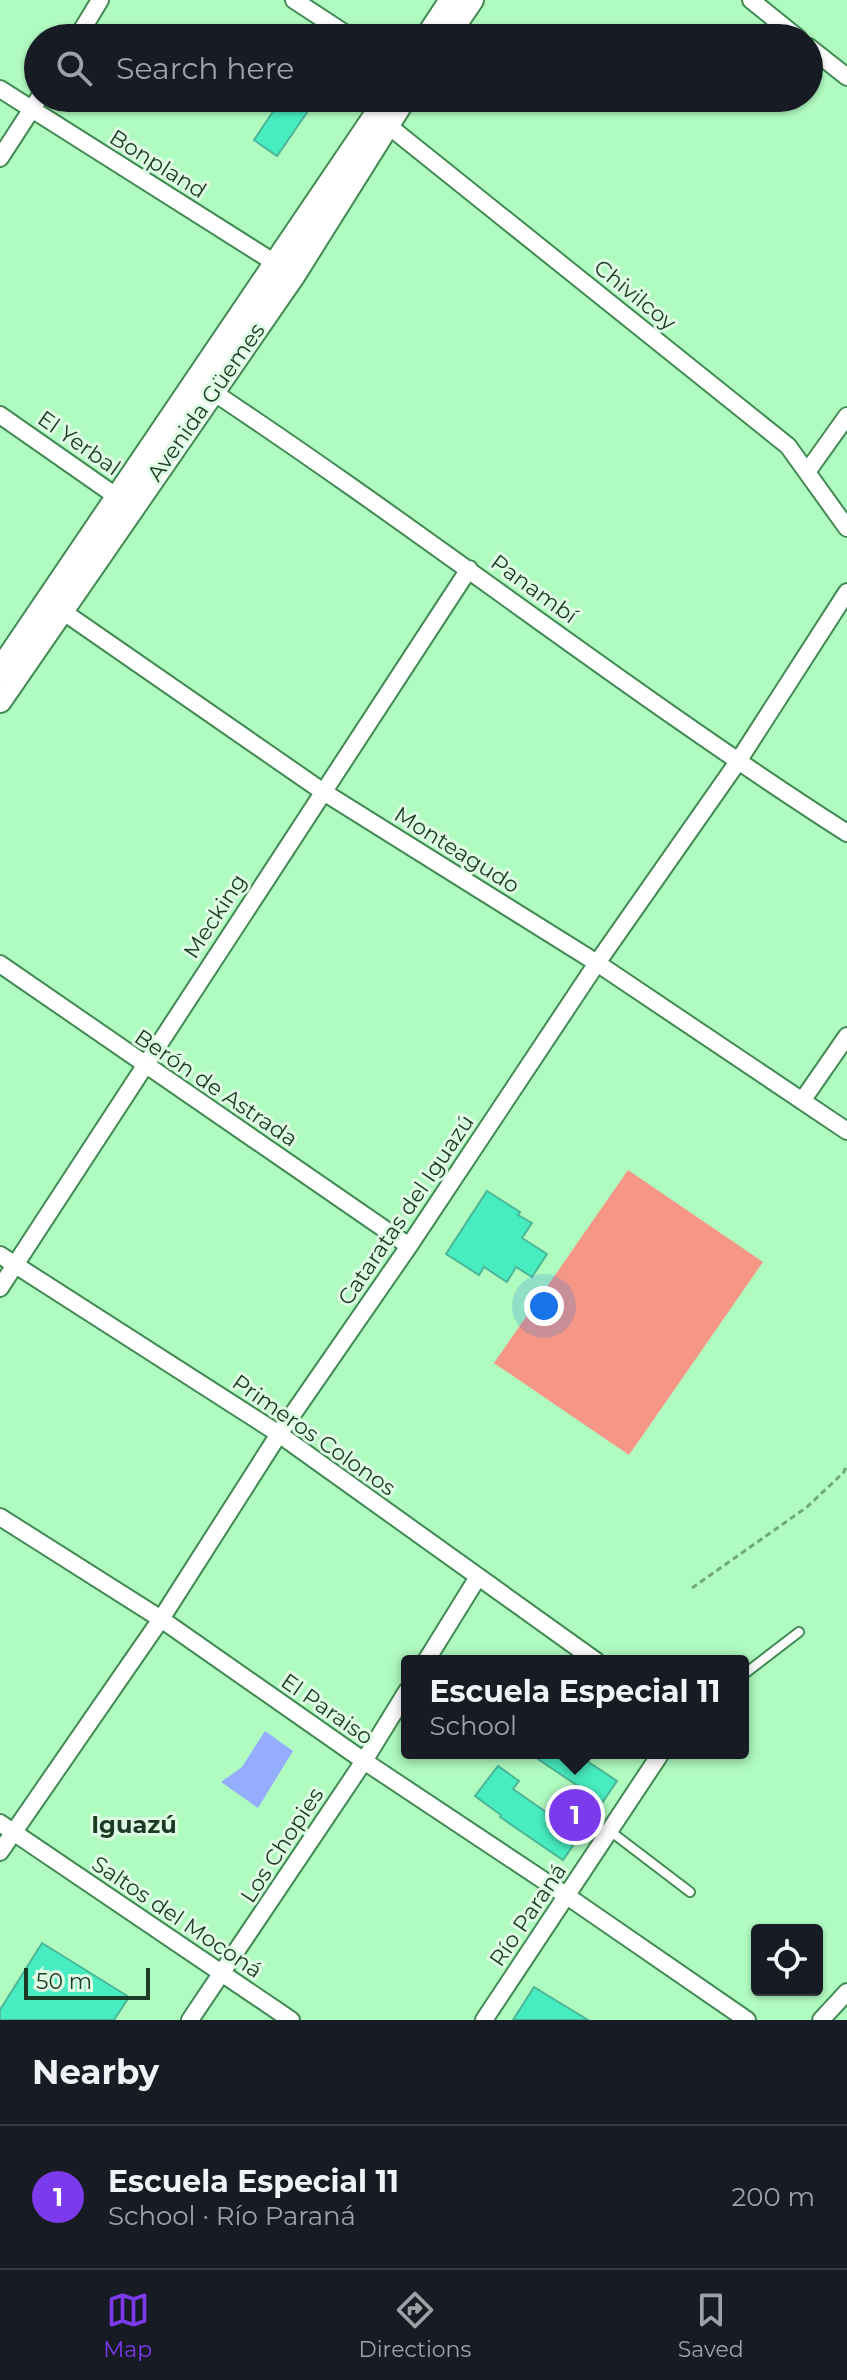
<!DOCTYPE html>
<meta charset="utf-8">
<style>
:root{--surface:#171b24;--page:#20242c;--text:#f1f3f6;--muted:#9ea1a6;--line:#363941;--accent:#7c3aed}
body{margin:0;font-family:Montserrat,sans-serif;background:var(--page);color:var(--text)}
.controls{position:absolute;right:24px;bottom:24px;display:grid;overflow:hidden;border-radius:8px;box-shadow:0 2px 6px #0004}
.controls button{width:72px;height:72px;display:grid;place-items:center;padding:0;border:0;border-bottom:2px solid var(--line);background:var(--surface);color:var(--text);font:40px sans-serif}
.scale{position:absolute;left:24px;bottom:20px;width:126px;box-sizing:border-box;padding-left:8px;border:4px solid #1d3b24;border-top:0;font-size:22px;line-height:28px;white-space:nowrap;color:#1d3b24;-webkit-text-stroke:6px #dffce4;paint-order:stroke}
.you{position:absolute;left:544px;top:1306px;width:28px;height:28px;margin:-20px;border:6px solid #fff;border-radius:50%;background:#1a73e8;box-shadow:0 0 0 12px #1a73e833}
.badge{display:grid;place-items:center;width:52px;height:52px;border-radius:50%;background:var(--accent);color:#fff;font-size:26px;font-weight:700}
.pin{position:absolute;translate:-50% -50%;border:4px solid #fff;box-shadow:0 2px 8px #0006}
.popup{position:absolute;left:401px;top:1655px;width:348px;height:104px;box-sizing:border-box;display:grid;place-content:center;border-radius:8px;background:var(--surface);filter:drop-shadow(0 2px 6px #0005);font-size:26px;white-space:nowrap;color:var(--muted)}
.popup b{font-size:30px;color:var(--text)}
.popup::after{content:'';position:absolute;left:50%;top:100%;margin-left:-16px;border:16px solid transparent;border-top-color:var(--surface)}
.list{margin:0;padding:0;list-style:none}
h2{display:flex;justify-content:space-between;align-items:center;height:104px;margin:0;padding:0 32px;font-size:34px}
h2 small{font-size:26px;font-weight:400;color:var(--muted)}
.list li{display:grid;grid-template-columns:52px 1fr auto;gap:24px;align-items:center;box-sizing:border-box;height:144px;padding:0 32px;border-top:2px solid var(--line)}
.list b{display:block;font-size:30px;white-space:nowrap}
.list p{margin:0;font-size:26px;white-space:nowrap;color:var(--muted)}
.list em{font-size:26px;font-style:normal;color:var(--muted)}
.icon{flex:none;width:44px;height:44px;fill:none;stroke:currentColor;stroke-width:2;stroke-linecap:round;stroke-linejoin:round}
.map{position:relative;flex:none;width:847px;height:2020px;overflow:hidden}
.search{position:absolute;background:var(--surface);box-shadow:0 2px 6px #0004;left:24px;right:24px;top:24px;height:88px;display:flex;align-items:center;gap:20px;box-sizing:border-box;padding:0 28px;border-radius:44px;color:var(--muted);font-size:30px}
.sheet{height:248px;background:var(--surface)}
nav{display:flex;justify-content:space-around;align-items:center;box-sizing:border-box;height:112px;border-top:2px solid var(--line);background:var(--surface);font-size:22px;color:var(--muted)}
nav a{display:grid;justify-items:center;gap:4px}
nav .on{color:var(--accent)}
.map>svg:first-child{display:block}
.green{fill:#f69686}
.water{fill:#94adfe}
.building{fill:#47edc0;stroke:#4cb797;stroke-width:2}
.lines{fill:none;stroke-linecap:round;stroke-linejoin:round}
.service-casing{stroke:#418a54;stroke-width:12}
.minor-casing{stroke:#418a54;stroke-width:20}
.secondary-casing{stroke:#418a54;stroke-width:26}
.path{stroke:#70a87c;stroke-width:3;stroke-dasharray:6 4;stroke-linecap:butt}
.service{stroke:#fff;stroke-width:8}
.minor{stroke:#fff;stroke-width:16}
.secondary{stroke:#fff;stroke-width:22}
.labels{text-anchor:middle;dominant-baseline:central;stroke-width:6;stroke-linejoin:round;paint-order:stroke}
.street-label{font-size:22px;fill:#1d3b24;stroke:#dffce4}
.neighbourhood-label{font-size:24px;font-weight:bold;fill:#1d3b24;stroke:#dffce4}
</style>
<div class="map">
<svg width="847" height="2020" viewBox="0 0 847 2020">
<rect width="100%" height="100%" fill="#b0fbc0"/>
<path class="green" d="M628 1170 763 1262 629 1455 494 1363Z"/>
<path class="water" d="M265 1731 293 1751 258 1808 221 1782 242 1767Z"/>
<path class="building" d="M282 98H296L310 108 277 156 254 140Z
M487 1191 520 1212 518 1215 532 1223 522 1238 547 1254 532 1277 516 1267 507 1282 484 1267 479 1275 446 1254Z
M529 1753H575L617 1781 563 1860 500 1817 501 1815 475 1796 498 1766 519 1781 513 1789 559 1821 581 1788Z
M42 1943 129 1997 114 2020H0V2010Z
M534 1987 588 2020H513Z"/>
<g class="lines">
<g class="service-casing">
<path id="service" d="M743 1675 799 1632
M610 1831 690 1892"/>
</g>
<g class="minor-casing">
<path id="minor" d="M294 0 352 38
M751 0 798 38
M77 38 100 0
M809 47 847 77
M0 89 283 268
M380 119 788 446 847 528
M0 158 39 98
M204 386C422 530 627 692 847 833
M0 415 123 501
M807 472 847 416
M55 606 322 791 597 963 847 1131
M0 964 409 1246
M802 1101 847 1036
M0 1255 279 1434 596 1661
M0 1288 469 569
M0 1517 161 1619 364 1761 567 1896 747 2020
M426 1661 478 1577
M0 1823 291 2020
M0 1852 161 1619 279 1434 409 1246 597 963 737 763 847 592
M190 2020 364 1761 407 1691
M484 2020 661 1753
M821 2020 847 1992"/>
</g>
<g class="secondary-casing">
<path id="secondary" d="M426 38 451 0
M446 38 472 0
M0 670 387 98
M0 701 294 275 405 98"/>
</g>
<path class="path" d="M692 1588 807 1507 844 1472 847 1464"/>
<use href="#service" class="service"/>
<use href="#minor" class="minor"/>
<use href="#secondary" class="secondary"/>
</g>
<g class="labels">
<g class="street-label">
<text transform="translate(158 164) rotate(32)">Bonpland</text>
<text transform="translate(635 295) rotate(39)">Chivilcoy</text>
<text transform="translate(206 402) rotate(-55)">Avenida Güemes</text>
<text transform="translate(79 443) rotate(35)">El Yerbal</text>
<text transform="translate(534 589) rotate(36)">Panambí</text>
<text transform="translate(457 850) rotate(32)">Monteagudo</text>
<text transform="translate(215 916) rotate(-57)">Mecking</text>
<text transform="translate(216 1088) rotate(34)">Berón de Astrada</text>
<text transform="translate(406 1210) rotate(-56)">Cataratas del Iguazú</text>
<text transform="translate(314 1435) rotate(35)">Primeros Colonos</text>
<text transform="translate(327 1709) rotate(35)">El Paraiso</text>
<text transform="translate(282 1845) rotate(-57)">Los Chopies</text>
<text transform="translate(528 1915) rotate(-56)">Río Paraná</text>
<text transform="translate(177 1917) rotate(34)">Saltos del Moconá</text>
</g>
<g class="neighbourhood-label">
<text x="134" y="1824">Iguazú</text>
</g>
</g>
</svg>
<div class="controls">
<button><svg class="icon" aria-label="locate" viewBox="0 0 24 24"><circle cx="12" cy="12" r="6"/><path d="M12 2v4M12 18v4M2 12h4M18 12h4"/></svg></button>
</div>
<div class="scale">50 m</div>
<div class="you"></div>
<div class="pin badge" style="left:575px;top:1815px">1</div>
<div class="popup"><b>Escuela Especial 11</b>School</div>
<div class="search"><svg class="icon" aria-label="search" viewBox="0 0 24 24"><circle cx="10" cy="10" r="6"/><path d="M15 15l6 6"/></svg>Search here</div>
</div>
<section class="sheet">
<h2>Nearby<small></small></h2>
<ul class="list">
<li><span class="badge">1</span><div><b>Escuela Especial 11</b><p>School · Río Paraná</p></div><em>200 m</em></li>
</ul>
</section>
<nav>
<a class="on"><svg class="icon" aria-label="map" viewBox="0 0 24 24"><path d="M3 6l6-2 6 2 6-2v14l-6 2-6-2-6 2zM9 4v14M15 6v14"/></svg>Map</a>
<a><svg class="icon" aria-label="directions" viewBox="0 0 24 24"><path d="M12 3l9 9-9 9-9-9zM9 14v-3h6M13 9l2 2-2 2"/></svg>Directions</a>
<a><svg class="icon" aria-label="saved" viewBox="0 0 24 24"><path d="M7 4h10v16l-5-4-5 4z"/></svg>Saved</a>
</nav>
